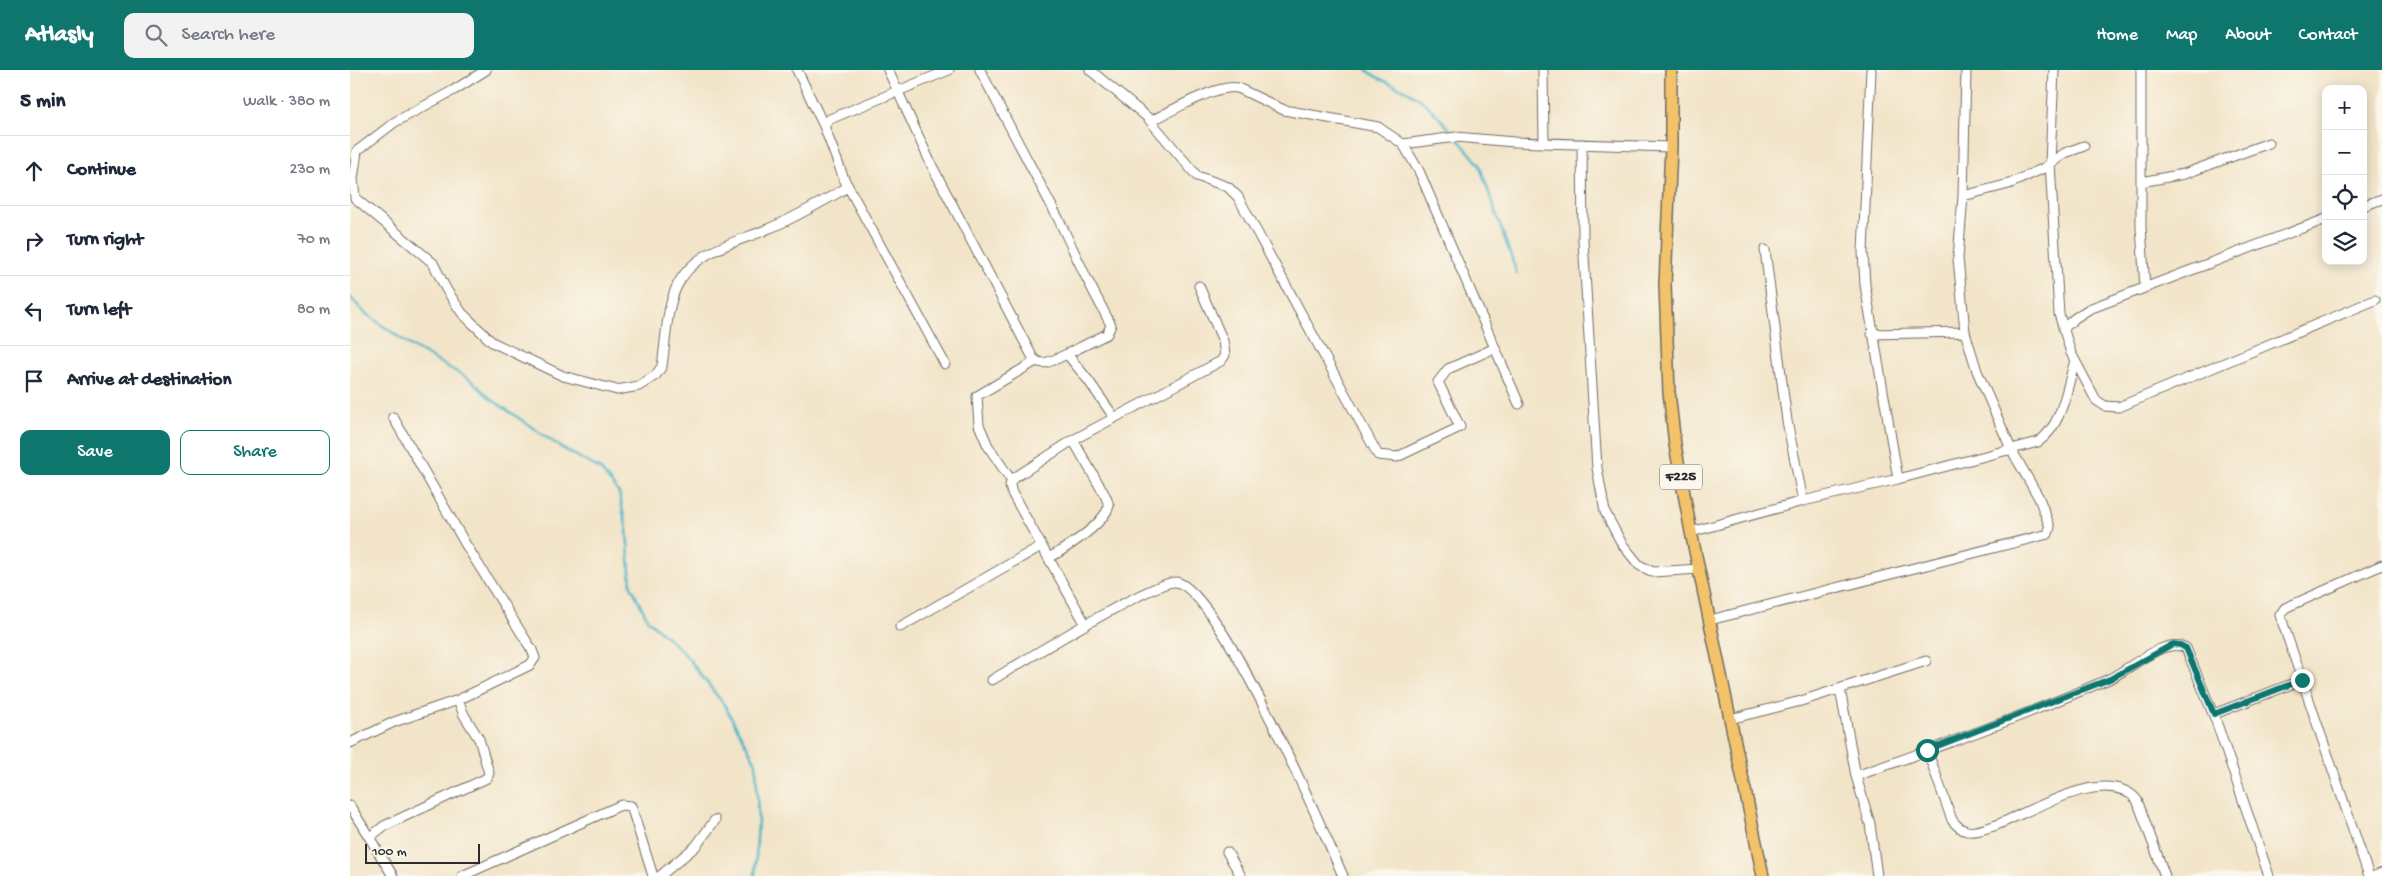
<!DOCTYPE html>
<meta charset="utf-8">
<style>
:root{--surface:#fff;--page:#f2f2f3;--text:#1f2937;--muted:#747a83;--line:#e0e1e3;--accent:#0f766e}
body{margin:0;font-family:"Gochi Hand",sans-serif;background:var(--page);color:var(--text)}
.controls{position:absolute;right:15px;top:15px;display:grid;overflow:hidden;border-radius:10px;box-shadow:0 2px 12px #0003}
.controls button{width:45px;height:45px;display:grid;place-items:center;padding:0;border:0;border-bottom:1px solid var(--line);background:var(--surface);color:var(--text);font:25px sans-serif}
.scale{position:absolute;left:15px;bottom:12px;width:115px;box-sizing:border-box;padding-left:5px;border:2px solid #2b2b2b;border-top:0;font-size:14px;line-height:18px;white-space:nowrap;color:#2b2b2b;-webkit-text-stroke:4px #fbf7ec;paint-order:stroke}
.stop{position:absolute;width:15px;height:15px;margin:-11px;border:4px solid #0f766e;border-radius:50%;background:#fff}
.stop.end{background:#0f766e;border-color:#fff;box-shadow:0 1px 5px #0008}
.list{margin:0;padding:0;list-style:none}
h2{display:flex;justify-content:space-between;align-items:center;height:65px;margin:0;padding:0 20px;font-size:21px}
h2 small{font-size:16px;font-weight:400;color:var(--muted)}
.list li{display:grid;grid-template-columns:32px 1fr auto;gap:15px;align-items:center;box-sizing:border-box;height:70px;padding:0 20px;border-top:1px solid var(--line)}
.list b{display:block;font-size:19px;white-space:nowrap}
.list em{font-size:16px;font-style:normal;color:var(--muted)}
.actions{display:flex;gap:10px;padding:15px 20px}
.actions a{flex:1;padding:11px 0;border:1px solid var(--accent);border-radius:10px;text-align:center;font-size:18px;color:var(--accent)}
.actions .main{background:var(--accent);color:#fff}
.icon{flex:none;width:28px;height:28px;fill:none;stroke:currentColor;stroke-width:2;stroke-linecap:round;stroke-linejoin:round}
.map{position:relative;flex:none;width:2032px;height:806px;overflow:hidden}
header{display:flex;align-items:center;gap:30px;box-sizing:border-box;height:70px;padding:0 25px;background:var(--accent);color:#fff}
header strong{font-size:24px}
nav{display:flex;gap:28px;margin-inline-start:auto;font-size:18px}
.search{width:350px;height:45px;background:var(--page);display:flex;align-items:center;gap:12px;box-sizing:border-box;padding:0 18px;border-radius:10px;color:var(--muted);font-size:19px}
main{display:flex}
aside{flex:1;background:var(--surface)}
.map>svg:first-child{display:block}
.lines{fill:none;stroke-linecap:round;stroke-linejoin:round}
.stream{stroke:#4ab4c9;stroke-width:2.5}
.minor-casing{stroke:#716c62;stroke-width:11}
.major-casing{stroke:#716c62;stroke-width:14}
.minor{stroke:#fff;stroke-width:9}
.major{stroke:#f2c36a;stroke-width:11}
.route{stroke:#0f766e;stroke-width:6}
.labels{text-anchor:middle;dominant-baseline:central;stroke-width:4;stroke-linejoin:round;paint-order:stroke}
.shield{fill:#fbf7ec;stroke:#696865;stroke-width:1}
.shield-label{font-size:15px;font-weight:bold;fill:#2b2b2b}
</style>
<header>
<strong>Atlasly</strong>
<div class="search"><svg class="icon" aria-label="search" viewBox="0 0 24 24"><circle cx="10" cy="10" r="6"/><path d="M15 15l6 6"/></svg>Search here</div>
<nav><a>Home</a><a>Map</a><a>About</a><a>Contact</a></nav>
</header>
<main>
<aside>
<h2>5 min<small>Walk · 380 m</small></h2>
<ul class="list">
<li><svg class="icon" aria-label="ahead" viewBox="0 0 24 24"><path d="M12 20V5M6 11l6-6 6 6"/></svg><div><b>Continue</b></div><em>230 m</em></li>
<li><svg class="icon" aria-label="right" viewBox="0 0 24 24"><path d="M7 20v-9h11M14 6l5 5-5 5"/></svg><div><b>Turn right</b></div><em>70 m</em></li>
<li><svg class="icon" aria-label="left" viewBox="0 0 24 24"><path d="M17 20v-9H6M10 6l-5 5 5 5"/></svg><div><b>Turn left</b></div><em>80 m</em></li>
<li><svg class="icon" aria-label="arrive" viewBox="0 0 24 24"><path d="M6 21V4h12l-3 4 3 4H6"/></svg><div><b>Arrive at destination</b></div></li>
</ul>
<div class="actions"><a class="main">Save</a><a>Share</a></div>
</aside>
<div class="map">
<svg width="2032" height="806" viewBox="0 0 2032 806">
<rect width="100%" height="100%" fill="#fbf7ec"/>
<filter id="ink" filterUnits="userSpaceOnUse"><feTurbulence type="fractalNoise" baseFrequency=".02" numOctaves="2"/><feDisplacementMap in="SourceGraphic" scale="10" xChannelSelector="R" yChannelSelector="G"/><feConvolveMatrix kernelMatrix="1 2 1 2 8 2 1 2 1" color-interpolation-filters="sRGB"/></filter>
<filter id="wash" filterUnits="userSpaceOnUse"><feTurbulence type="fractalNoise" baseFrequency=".0096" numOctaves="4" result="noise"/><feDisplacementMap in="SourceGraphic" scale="20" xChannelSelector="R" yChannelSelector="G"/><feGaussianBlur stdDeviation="1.12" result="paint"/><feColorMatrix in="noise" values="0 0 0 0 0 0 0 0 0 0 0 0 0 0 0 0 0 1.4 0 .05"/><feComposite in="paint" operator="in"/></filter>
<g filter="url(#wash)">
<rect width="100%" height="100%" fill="#f2e4c8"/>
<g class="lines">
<path class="stream" d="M1017 0C1031 13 1050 15 1065 26 1080 36 1093 51 1104 65
M1108 69 1129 94 1167 204
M0 227 15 243 64 278 121 310 141 329 212 378 250 399 269 423 277 460 281 516 298 550 335 584 375 636 406 693 408 750 405 806"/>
</g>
</g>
<g filter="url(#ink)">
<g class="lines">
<g class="minor-casing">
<path id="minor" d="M136 0 104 20 45 52 7 81 3 109 5 128 83 193 96 219 112 243 142 272 213 306 267 320 289 316 306 305 312 296C316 271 316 241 326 218 343 180 386 173 420 158 447 147 473 131 498 117
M447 0 474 56
M538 0 582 96 683 288C692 299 707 288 717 284L738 310 764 347
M630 0 708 148 736 207 761 255 757 264 717 284
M740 0 797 47 847 106 878 117 888 127 1028 385 1047 387 1110 357 1088 312 1098 299 1145 278
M1193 0 1194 73
M1521 0 1513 182 1515 215 1548 409
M1704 0 1700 93 1709 244 1721 283 1746 330 1755 336 1769 337 2025 230
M1791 0V157L1795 218
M801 51C822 41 866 14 888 18L934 40 1028 57 1053 74 1069 101 1169 334
M1053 74 1106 67 1164 72 1321 77
M1232 74 1233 170 1247 398 1255 442 1272 474 1289 495 1303 502 1349 499
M1791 112 1834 104 1919 73
M1613 126 1659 114 1694 98 1715 83 1734 76
M2013 136 2032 129
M1415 180 1437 351 1453 431
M1713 259 1725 248 1739 239 1976 149
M1522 264 1615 262
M595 294 494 109 474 56 480 49 599 0
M661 410 638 376 629 355 627 326 686 291
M1341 462 1453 431 1548 409 1688 372C1713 355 1716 319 1725 291
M699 488C716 478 753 455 759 436L756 427 723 370
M1360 550 1698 464 1700 457 1689 428 1661 379 1627 301 1615 262 1608 188 1613 126 1616 0
M736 555 662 423 660 416 661 410 723 370 871 291 875 285 873 271 849 216
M550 557 691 476
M642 610C669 594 804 510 826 512 868 518 973 760 993 806
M1490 619 1506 706 1520 754 1527 806
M1864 644 1952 610
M1380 649 1451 631 1576 591
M0 673 44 652 108 630 180 595 185 588 182 580 116 475 43 347
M1577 680 1602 750C1606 755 1611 760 1617 761 1626 763 1636 758 1644 756 1679 743 1756 694 1787 730L1815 806
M1506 706C1589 677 1677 645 1759 609 1779 600 1815 566 1836 578L1866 651 1919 806
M0 736 43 806
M20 767 34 756 137 708 139 703 129 669 114 645 108 630
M877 782 891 806
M112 806 271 735 281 736 303 806
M310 806 346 776 365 750
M2019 806 1930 545 1935 538 2032 495
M2025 806 2032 803"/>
</g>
<g class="major-casing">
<path id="major" d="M1321 0V77L1315 215 1319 322 1325 375 1341 462 1413 806"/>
</g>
<use href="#minor" class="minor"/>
<use href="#major" class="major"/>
</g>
</g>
<g class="lines" filter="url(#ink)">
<path class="route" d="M1577 680 1760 609 1823 574 1830 575 1836 578 1864 644 1952 610"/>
</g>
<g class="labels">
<rect class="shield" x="1310" y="394.5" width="42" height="25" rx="4"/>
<g class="shield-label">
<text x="1331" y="407">F225</text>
</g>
</g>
</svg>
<div class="controls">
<button>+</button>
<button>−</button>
<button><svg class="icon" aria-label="locate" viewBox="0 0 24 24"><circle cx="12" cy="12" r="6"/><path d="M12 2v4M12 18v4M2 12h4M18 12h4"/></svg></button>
<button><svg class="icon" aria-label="layers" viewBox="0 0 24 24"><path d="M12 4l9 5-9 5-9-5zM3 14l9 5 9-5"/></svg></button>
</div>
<div class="scale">100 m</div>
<div class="stop" style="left:1577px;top:680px"></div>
<div class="stop end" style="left:1952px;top:610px"></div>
</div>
</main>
